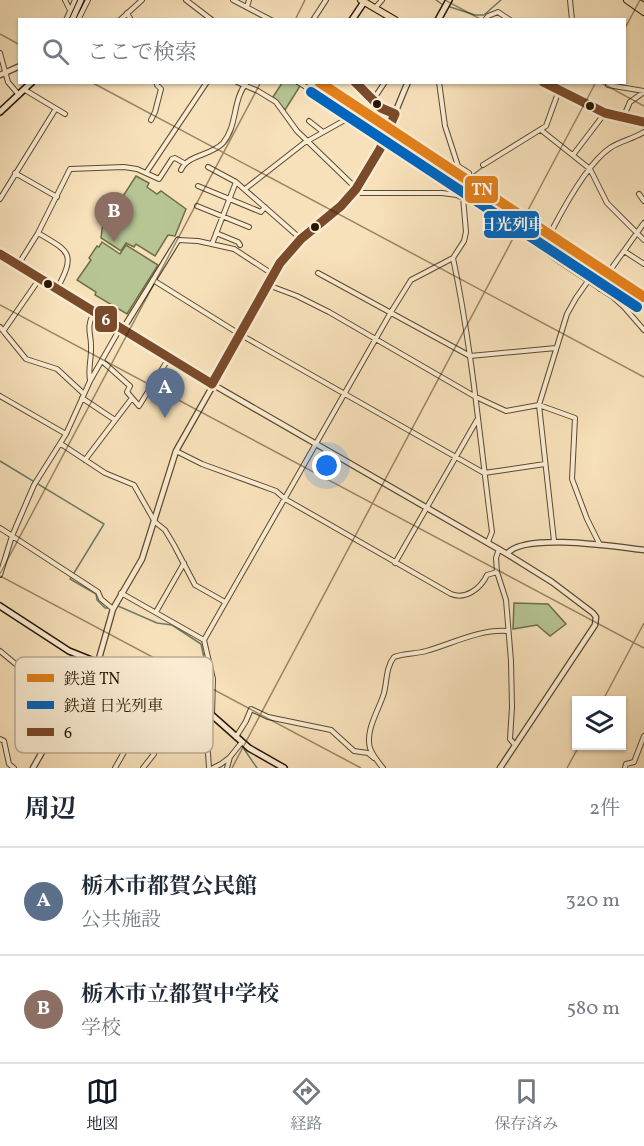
<!DOCTYPE html>
<html lang="ja">
<meta charset="utf-8">
<style>
:root{--surface:#fff;--page:#f2f2f3;--text:#1f2937;--muted:#747a83;--line:#e0e1e3;--accent:#111827}
body{margin:0;font-family:Vollkorn,"Noto Serif JP",serif;background:var(--page);color:var(--text)}
.controls{position:absolute;right:18px;bottom:18px;display:grid;overflow:hidden;border-radius:0px;box-shadow:0 2px 4px #0004}
.controls button{width:54px;height:54px;display:grid;place-items:center;padding:0;border:0;border-bottom:2px solid var(--line);background:var(--surface);color:var(--text);font:30px sans-serif}
.you{position:absolute;left:327px;top:466px;width:21px;height:21px;margin:-15px;border:4px solid #fff;border-radius:50%;background:#1a73e8;box-shadow:0 0 0 9px #1a73e833}
.badge{display:grid;place-items:center;width:39px;height:39px;border-radius:50%;background:var(--accent);color:#fff;font-size:20px;font-weight:700}
.pin{position:absolute;translate:-50% -50px;filter:drop-shadow(0 2px 3px #0008)}
.pin::after{content:'';position:absolute;top:32px;width:21px;height:18px;background:inherit;clip-path:polygon(0 0,100% 0,50% 100%)}
.list{margin:0;padding:0;list-style:none}
h2{display:flex;justify-content:space-between;align-items:center;height:78px;margin:0;padding:0 24px;font-size:26px}
h2 small{font-size:20px;font-weight:400;color:var(--muted)}
.list li{display:grid;grid-template-columns:39px 1fr auto;gap:18px;align-items:center;box-sizing:border-box;height:108px;padding:0 24px;border-top:2px solid var(--line)}
.list b{display:block;font-size:22px;white-space:nowrap}
.list p{margin:0;font-size:20px;white-space:nowrap;color:var(--muted)}
.list em{font-size:20px;font-style:normal;color:var(--muted)}
.icon{flex:none;width:33px;height:33px;fill:none;stroke:currentColor;stroke-width:2;stroke-linecap:round;stroke-linejoin:round}
.map{position:relative;flex:none;width:644px;height:768px;overflow:hidden}
.search{position:absolute;background:var(--surface);box-shadow:0 2px 4px #0004;left:18px;right:18px;top:18px;height:66px;display:flex;align-items:center;gap:15px;box-sizing:border-box;padding:0 21px;border-radius:0px;color:var(--muted);font-size:22px}
.sheet{height:294px;background:var(--surface)}
nav{display:flex;justify-content:space-around;align-items:center;box-sizing:border-box;height:84px;border-top:2px solid var(--line);background:var(--surface);font-size:16px;color:var(--muted)}
nav a{display:grid;justify-items:center;gap:3px}
nav .on{color:var(--accent)}
.map>svg:first-child{display:block}
.green{fill:#b7c494;stroke:#6f6e4b;stroke-width:1.5}
.lines{fill:none;stroke-linecap:round;stroke-linejoin:round}
.stream{stroke:#6e7b68;stroke-width:1.5}
.minor-casing{stroke:#5b4a30;stroke-width:6}
.tertiary-casing{stroke:#5b4a30;stroke-width:7}
.secondary-casing{stroke:#271702;stroke-width:8}
.primary-casing{stroke:#271702;stroke-width:8}
.minor{stroke:#faecd2;stroke-width:4}
.tertiary{stroke:#faecd2;stroke-width:4.5}
.secondary{stroke:#faecd2;stroke-width:5}
.primary{stroke:#f7e1ba;stroke-width:6}
.bus-1-casing{stroke:#faecd2;stroke-width:14}
.bus-1{stroke:#7a4b2a;stroke-width:9}
.rail-1-casing{stroke:#faecd2;stroke-width:15}
.rail-2-casing{stroke:#faecd2;stroke-width:15}
.rail-1{stroke:#e17f1b;stroke-width:10}
.rail-2{stroke:#0065bd;stroke-width:10}
.ticks{fill:none;stroke:#271702;stroke-width:1.5;stroke-opacity:0.45}
.bus-dot{fill:#271702;stroke:#faecd2;stroke-width:2}
.key{fill:#faecd2;stroke:#bbac94;stroke-width:1.5}
.key-label{font-size:16px;fill:#271702}
.line-badge{stroke:#faecd2;stroke-width:2}
.badge-label{font-size:16px;text-anchor:middle;font-weight:bold;fill:#fff}
</style>
<div class="map">
<svg width="644" height="768" viewBox="0 0 644 768">
<rect width="100%" height="100%" fill="#f7e1ba"/>
<filter id="stains"><feTurbulence type="fractalNoise" baseFrequency=".00333" numOctaves="4"/><feColorMatrix values="0 0 0 0 .2 0 0 0 0 .09 0 0 0 0 .02 0 0 0 .5 -.17"/></filter>
<radialGradient id="worn" r=".72"><stop offset=".6" stop-color="#630" stop-opacity="0"/><stop offset="1" stop-color="#630" stop-opacity=".3"/></radialGradient>
<path class="green" d="M282 83H295L300 86 285 110 273 97Z
M136 176 149 183 147 187 157 194 161 191 186 209 175 236 168 235 155 256 136 244 134 247 126 243 121 251 101 238 103 222 105 220 107 221Z
M102 242 120 254 126 245 158 265 127 314 95 295 96 292 77 280 91 260 89 258 97 246 99 247Z
M514 603 548 604 566 624 550 636 537 625 513 629Z"/>
<g class="lines">
<path class="stream" d="M436 0 443 5
M447 6 475 15H484L501 0
M470 177 483 167
M464 195 467 182
M0 461 104 524 74 573
M71 577 70 579 96 594 97 600 105 608H110
M118 606 157 623 172 625 201 644 206 667 209 705
M244 749 257 768"/>
<g class="minor-casing">
<path id="minor" d="M65 0 70 10
M186 0 212 20
M233 0 271 20
M570 0 572 20
M247 7 249 0
M375 8 382 0
M127 13 131 20
M66 20 75 0
M78 20 88 0
M120 20 142 0
M313 20 326 0
M485 20 488 16 498 12 510 20
M0 53 8 82 19 95
M237 82 258 91 276 102 297 131 361 193H442L457 195 467 200 521 234 560 262 613 297 624 307 644 330
M298 82 385 137
M354 82 381 108 395 114
M439 82 445 126 458 166 469 173
M608 85 644 91
M25 90 65 114
M373 100 385 82
M623 118 630 102 644 92
M151 120 155 112 161 89 157 85V82
M309 121 323 132
M541 130 590 169 607 203 644 240
M573 155 605 113
M483 165 546 126 562 82
M208 167 236 182 301 239
M181 170C188 154 211 156 223 143 238 125 232 100 247 82
M15 173 57 197
M146 173 207 82
M198 186 261 212 265 207
M245 189 304 143 352 116
M639 194 644 201
M0 199 55 110
M197 206 249 227
M552 230C564 207 589 162 610 148 620 141 633 139 644 132
M38 233C70 252 76 253 57 289
M216 233 238 242 240 245
M178 240 198 241 234 249 274 275
M212 244 236 182
M542 248 548 237
M624 251 644 264
M453 258C472 348 480 441 492 532L488 542
M18 265 38 233 70 169 124 167 137 169 159 179 172 159 175 158 184 163
M611 269 644 223
M318 273 470 356 556 348
M153 280 241 335 484 473 545 464
M268 285 297 296 329 312 474 396 506 411 539 405 575 418 572 479 587 519 600 545
M600 289 607 275
M0 327 26 359 57 369 84 394
M4 330 40 278
M102 361 130 386 127 392 139 406 169 358
M90 380C88 369 91 360 91 350 92 333 85 330 94 312
M0 396 66 434
M82 398 115 420
M61 444 105 473 134 485 155 522 165 530 174 545 195 585 225 602
M176 451 202 464 276 491 285 499 451 594C466 600 481 588 487 575L497 572
M85 460 132 398
M0 528 98 592 101 599 113 609
M554 541 539 405 567 314 576 298 588 281
M499 549 496 558 497 572 506 600 511 661 512 707 510 739 515 745
M395 563 477 420
M0 575 12 536 34 485 66 434 90 381 118 332 123 329
M121 593 204 640 213 679 212 715
M156 612 184 563
M204 640 391 312 411 280 453 258 464 241 466 232 463 197
M0 651 65 705 66 710
M205 709 209 768
M134 735 154 754 143 768
M236 737 246 721 251 709 268 717 331 730 354 751 368 753 374 758
M0 739 4 741 9 764 14 768
M115 768 136 731 155 712 170 692
M213 768 221 764 230 757
M227 768 230 757 242 742
M383 768C378 762 373 756 370 748 365 730 379 710 384 693 387 681 386 667 394 657 404 653 416 654 426 651 451 644 480 629 507 631
M625 768 626 764 634 762 644 736"/>
</g>
<g class="tertiary-casing">
<path id="tertiary" d="M0 75 20 66
M0 254 212 384 507 554 552 582 593 613 596 617 595 625 500 768
M123 329 178 240
M507 554C523 532 618 547 644 550
M33 768 66 710 98 662 113 609 142 559 176 451 287 254C305 232 330 218 349 198 379 165 390 122 408 82"/>
</g>
<g class="secondary-casing">
<path id="secondary" d="M72 20 81 0
M352 20 364 2
M438 20 449 0
M0 112 32 82
M0 606 69 651 191 700 205 709 249 748 284 768"/>
</g>
<g class="primary-casing">
<path id="primary" d="M361 0 395 20
M627 0 644 12
M634 0 644 6
M542 82 605 113 644 122"/>
</g>
<use href="#minor" class="minor"/>
<use href="#tertiary" class="tertiary"/>
<use href="#secondary" class="secondary"/>
<use href="#primary" class="primary"/>
<g class="bus-1-casing">
<path id="bus-1" d="M355 82 381 108 395 114
M543 82 605 113 644 122
M0 254 212 384
M212 384 280 263 301 239 341 206 356 189 380 149 395 114"/>
</g>
<use href="#bus-1" class="bus-1"/>
<g class="rail-1-casing">
<path id="rail-1" d="M319 82 644 297"/>
</g>
<g class="rail-2-casing">
<path id="rail-2" d="M311 92 637 307"/>
</g>
<use href="#rail-1" class="rail-1"/>
<use href="#rail-2" class="rail-2"/>
</g>
<path class="ticks" d="M445 0 482 20M295 20 305 0M624 30 640 0M0 34 20 45M91 82 644 377M600 82 644 106M0 305 644 648M0 574 261 82M0 576 361 768M603 700 644 623M232 768 596 82M567 768 579 746"/>
<g class="bus-dot">
<circle cx="377" cy="104" r="5"/>
<circle cx="590" cy="106" r="5"/>
<circle cx="315" cy="227" r="5"/>
<circle cx="48" cy="284" r="5"/>
</g>
<rect x="15" y="657" width="198" height="96" rx="9" class="key"/>
<rect x="27" y="674" width="27" height="8" fill="#e17f1b"/>
<rect x="27" y="701" width="27" height="8" fill="#0065bd"/>
<rect x="27" y="728" width="27" height="8" fill="#7a4b2a"/>
<g class="key-label">
<text x="64" y="684">鉄道 TN</text>
<text x="64" y="711">鉄道 日光列車</text>
<text x="64" y="738">6</text>
</g>
<g class="line-badge">
<rect x="464" y="175" width="35" height="29" rx="6" fill="#e17f1b"/>
<rect x="483" y="210" width="57" height="29" rx="6" fill="#0065bd"/>
<rect x="94" y="305" width="24" height="28" rx="6" fill="#7a4b2a"/>
</g>
<g class="badge-label">
<text x="482" y="195">TN</text>
<text x="512" y="230">日光列車</text>
<text x="106" y="325">6</text>
</g>
<rect width="100%" height="100%" filter="url(#stains)"/>
<rect width="100%" height="100%" fill="url(#worn)"/>
</svg>
<div class="controls">
<button><svg class="icon" aria-label="layers" viewBox="0 0 24 24"><path d="M12 4l9 5-9 5-9-5zM3 14l9 5 9-5"/></svg></button>
</div>
<div class="you"></div>
<div class="pin badge" style="left:165px;top:418px;background:#5c6f8a">A</div>
<div class="pin badge" style="left:114px;top:242px;background:#8d6e63">B</div>
<div class="search"><svg class="icon" aria-label="search" viewBox="0 0 24 24"><circle cx="10" cy="10" r="6"/><path d="M15 15l6 6"/></svg>ここで検索</div>
</div>
<section class="sheet">
<h2>周辺<small>2件</small></h2>
<ul class="list">
<li><span class="badge" style="background:#5c6f8a">A</span><div><b>栃木市都賀公民館</b><p>公共施設</p></div><em>320 m</em></li>
<li><span class="badge" style="background:#8d6e63">B</span><div><b>栃木市立都賀中学校</b><p>学校</p></div><em>580 m</em></li>
</ul>
</section>
<nav>
<a class="on"><svg class="icon" aria-label="map" viewBox="0 0 24 24"><path d="M3 6l6-2 6 2 6-2v14l-6 2-6-2-6 2zM9 4v14M15 6v14"/></svg>地図</a>
<a><svg class="icon" aria-label="directions" viewBox="0 0 24 24"><path d="M12 3l9 9-9 9-9-9zM9 14v-3h6M13 9l2 2-2 2"/></svg>経路</a>
<a><svg class="icon" aria-label="saved" viewBox="0 0 24 24"><path d="M7 4h10v16l-5-4-5 4z"/></svg>保存済み</a>
</nav>
